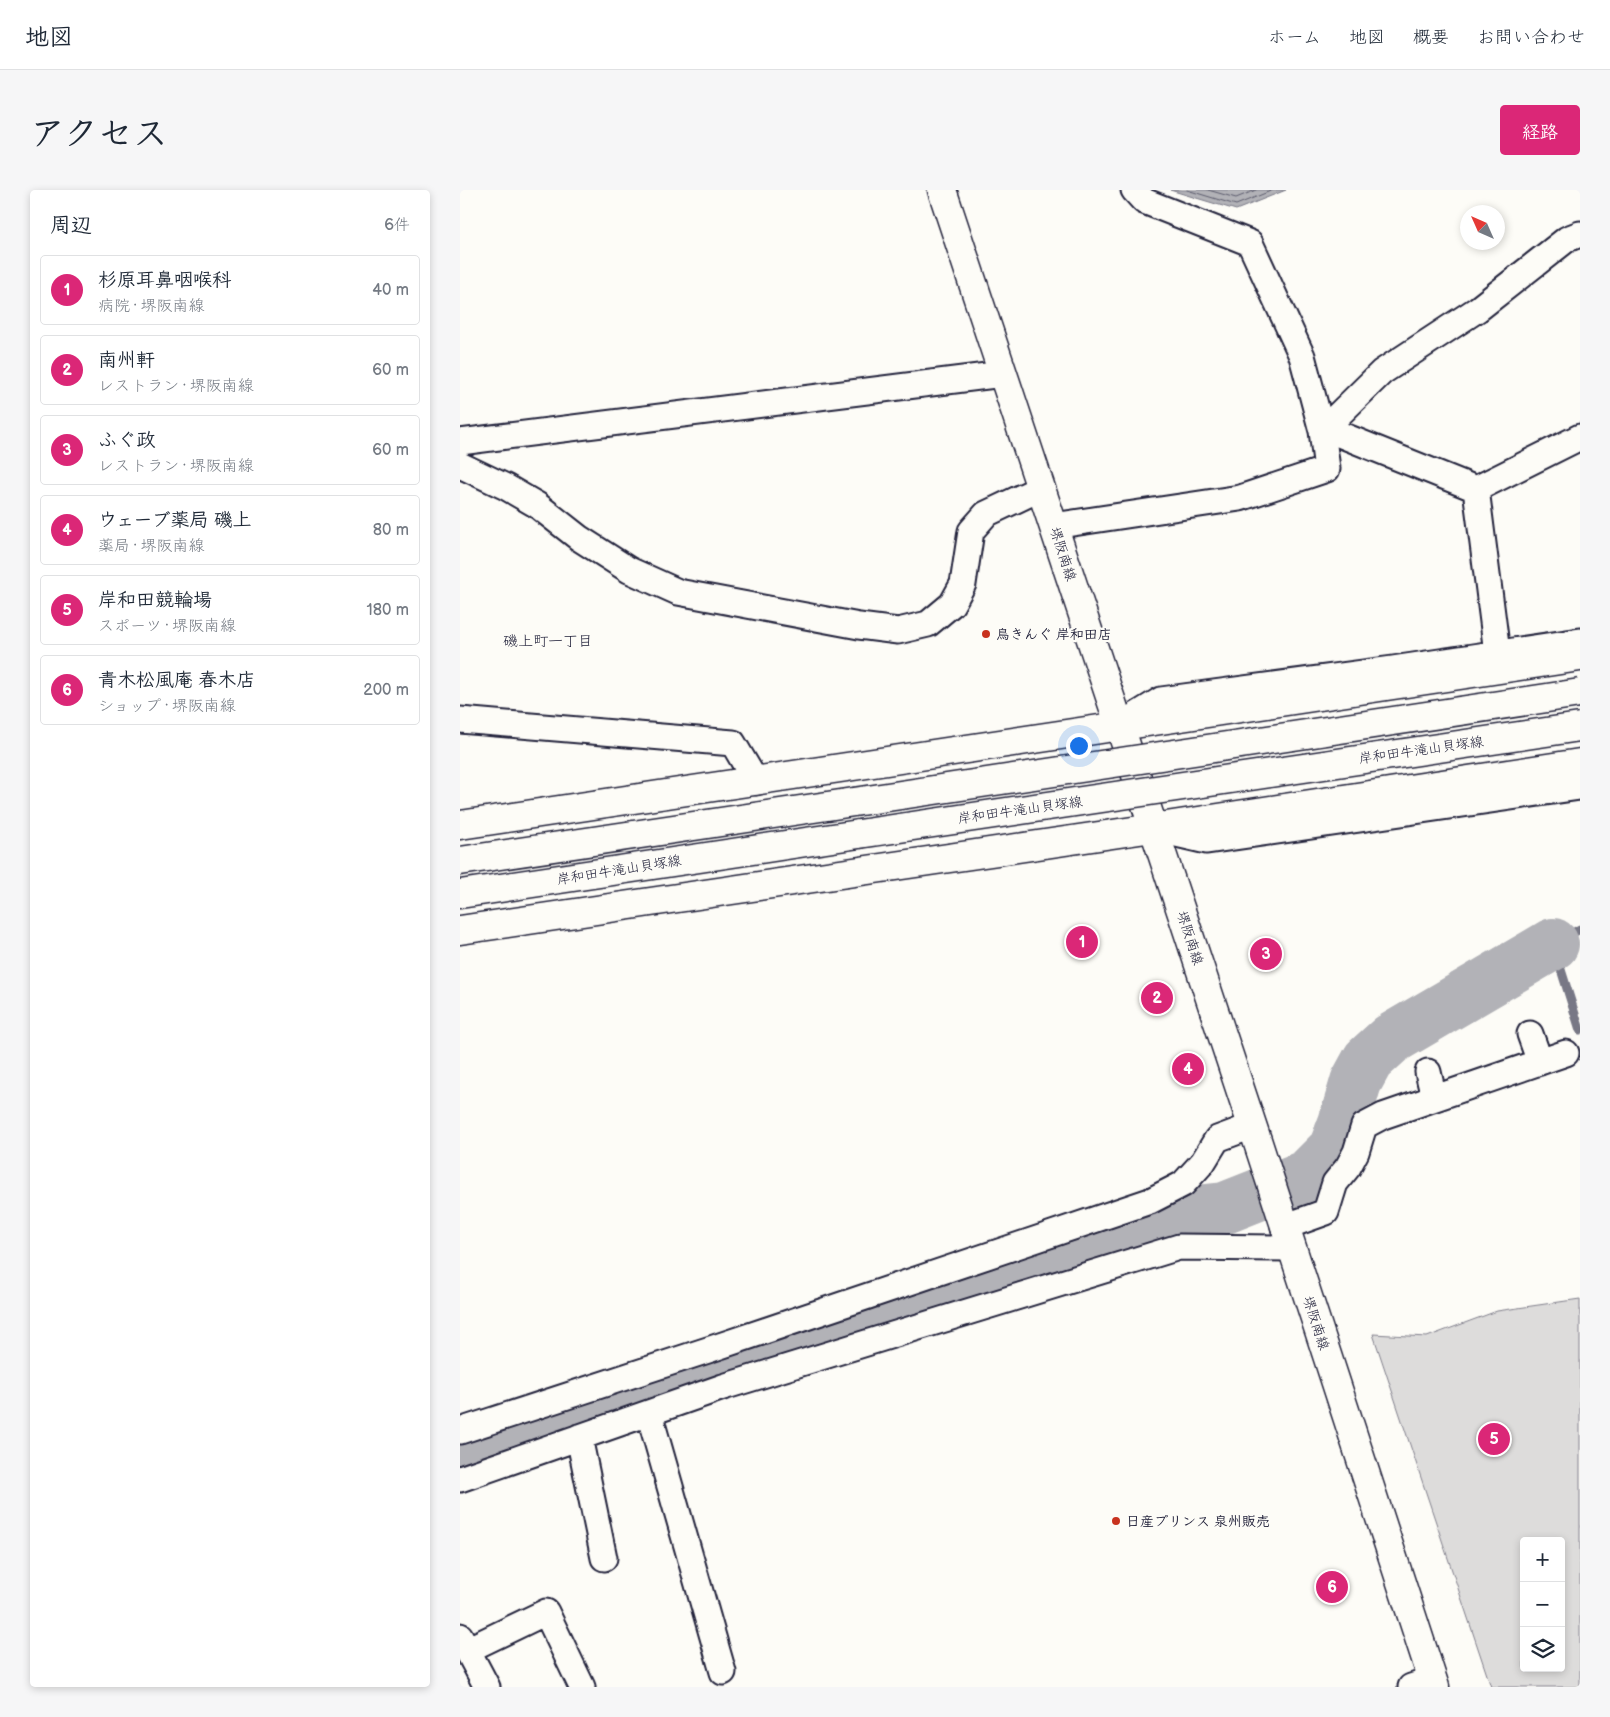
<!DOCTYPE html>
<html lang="ja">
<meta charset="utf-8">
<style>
:root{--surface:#fff;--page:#f6f6f7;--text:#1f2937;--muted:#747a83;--line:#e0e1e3;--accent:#db2777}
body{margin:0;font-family:"Balsamiq Sans","Klee One",sans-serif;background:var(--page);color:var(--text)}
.controls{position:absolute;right:15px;bottom:15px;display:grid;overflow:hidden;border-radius:5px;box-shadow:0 2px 8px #0003}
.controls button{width:45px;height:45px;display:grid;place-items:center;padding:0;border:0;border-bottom:1px solid var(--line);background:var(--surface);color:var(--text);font:25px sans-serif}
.compass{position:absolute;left:1000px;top:15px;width:45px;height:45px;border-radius:50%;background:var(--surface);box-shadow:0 2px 8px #0003;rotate:315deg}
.you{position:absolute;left:618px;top:555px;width:18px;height:18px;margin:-12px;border:4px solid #fff;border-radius:50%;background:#1a73e8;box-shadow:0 0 0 8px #1a73e833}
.badge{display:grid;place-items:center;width:32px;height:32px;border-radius:50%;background:var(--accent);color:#fff;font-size:16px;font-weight:700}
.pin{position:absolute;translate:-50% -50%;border:2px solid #fff;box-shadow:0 1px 5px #0006}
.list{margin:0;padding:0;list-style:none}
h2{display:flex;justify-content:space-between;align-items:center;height:65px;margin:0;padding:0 20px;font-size:21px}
h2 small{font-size:16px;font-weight:400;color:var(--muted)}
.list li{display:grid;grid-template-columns:32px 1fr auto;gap:15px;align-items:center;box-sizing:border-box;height:70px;margin:0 10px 10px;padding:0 10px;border:1px solid var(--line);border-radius:5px}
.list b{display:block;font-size:19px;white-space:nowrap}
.list p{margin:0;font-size:16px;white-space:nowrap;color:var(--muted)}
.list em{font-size:16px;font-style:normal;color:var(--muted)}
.icon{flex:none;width:28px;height:28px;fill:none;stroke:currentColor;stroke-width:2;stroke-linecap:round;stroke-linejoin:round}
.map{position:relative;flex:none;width:1120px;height:1497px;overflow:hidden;border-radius:5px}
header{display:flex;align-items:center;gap:30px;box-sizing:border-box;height:70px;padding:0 25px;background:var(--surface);border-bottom:1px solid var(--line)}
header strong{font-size:24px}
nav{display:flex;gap:28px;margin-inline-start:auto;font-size:18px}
.intro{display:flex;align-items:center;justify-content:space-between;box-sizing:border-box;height:120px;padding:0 30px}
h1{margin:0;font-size:35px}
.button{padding:12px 22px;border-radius:5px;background:var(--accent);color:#fff;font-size:18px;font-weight:700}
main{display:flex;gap:30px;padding:0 30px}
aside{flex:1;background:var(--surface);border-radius:5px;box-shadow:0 2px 8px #0003}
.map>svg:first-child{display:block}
.green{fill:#dddcdb;stroke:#807f8b;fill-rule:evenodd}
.water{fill:#b2b2b7;stroke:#787885}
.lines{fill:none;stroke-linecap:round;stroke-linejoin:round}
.shore{stroke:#5c5c6d;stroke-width:1}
.stream{stroke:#787885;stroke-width:9}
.river{stroke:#b2b2b7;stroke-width:52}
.street-casing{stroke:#22223b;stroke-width:29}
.secondary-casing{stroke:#22223b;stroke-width:31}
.primary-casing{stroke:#22223b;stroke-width:31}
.street{stroke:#fdfcf7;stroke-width:25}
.secondary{stroke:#fdfcf7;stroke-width:28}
.primary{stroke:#fdfcf7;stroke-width:28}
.primary-bridge-casing{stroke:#22223b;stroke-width:31;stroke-linecap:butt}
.primary-bridge{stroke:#fdfcf7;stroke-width:28}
.poi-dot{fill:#c8321e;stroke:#fdfcf7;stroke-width:2}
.labels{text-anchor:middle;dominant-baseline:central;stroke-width:4.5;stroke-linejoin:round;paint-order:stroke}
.street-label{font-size:14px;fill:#22223b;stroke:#fdfcf7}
.poi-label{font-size:14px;font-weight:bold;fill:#22223b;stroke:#fdfcf7;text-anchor:start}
.neighbourhood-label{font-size:15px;fill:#22223b;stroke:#fdfcf7}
</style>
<header>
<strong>地図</strong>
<nav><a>ホーム</a><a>地図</a><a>概要</a><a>お問い合わせ</a></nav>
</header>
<div class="intro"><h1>アクセス</h1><a class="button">経路</a></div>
<main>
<aside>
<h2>周辺<small>6件</small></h2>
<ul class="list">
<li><span class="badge">1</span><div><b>杉原耳鼻咽喉科</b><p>病院 · 堺阪南線</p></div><em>40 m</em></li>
<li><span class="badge">2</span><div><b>南州軒</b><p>レストラン · 堺阪南線</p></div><em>60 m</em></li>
<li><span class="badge">3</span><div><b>ふぐ政</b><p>レストラン · 堺阪南線</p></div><em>60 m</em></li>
<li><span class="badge">4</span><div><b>ウェーブ薬局 磯上</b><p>薬局 · 堺阪南線</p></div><em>80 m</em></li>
<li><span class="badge">5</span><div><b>岸和田競輪場</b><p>スポーツ · 堺阪南線</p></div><em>180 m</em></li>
<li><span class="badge">6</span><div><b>青木松風庵 春木店</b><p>ショップ · 堺阪南線</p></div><em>200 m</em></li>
</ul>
</aside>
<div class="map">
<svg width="1120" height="1497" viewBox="0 0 1120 1497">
<rect width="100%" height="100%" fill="#fdfcf7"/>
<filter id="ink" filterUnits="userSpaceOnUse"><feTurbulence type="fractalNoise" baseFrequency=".02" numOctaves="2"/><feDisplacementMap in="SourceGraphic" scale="10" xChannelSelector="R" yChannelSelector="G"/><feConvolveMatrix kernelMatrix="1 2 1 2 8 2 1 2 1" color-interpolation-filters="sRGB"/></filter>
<g filter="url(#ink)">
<path class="green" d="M1120 1109V1497H1031L913 1144 967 1147 1037 1121ZM1064 1351H1101V1478H1064Z"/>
<path class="water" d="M710 0H826L776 20Z"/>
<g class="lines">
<path class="shore" d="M727 0 776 15 813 0
M748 0 776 8 796 0"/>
<path class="stream" d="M1120 739 1093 754 1120 840"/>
<path class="river" d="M0 1262 102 1226 726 1022 765 1018 848 985 874 959 884 933 896 892 908 870 931 849 1093 754"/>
<g class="street-casing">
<path id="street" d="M674 0 684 11 790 53 842 166 862 241 879 244 1016 299 1037 463
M0 252 543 184
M0 275 46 297 77 315 119 348 169 380 218 402 399 436 438 441 468 434 492 414 503 394 511 341 526 324 581 298
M1016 299 1120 247
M593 336 780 308 867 279 862 241 922 182 1018 119 1107 49 1120 44
M0 530 273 553 296 592
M659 536 701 510 933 479 1120 451
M695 639 747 651 1120 597
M1070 844 1080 872
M968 882 974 908
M824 1037 866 1022 875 993 888 977 896 962 904 936 923 926 1106 863
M189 1223 263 1482
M0 1241 251 1159 690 1011 723 994 743 972 757 949 792 936
M119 1247 144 1368
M0 1289 263 1197 719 1057 831 1058
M0 1446 27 1497
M7 1460 86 1422 122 1497
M951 1497 973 1490"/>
</g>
<g class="secondary-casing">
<path id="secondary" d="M482 0 797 950 975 1497"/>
</g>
<g class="primary-casing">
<path id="primary" d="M0 635 1120 467
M0 671 394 612
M0 704 399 644
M0 740 693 638 1120 573"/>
</g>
<use href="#street" class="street"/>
<use href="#secondary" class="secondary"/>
<use href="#primary" class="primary"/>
<g class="primary-bridge-casing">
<path id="primary-bridge" d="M394 612 1120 503
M399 644 1120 537"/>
</g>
<use href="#primary-bridge" class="primary-bridge"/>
</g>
</g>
<g class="poi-dot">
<circle cx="526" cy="444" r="5"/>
<circle cx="656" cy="1331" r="5"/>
</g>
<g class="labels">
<g class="street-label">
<text transform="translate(603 364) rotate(72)">堺阪南線</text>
<text transform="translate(961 560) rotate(-8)">岸和田牛滝山貝塚線</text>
<text transform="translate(560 620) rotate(-8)">岸和田牛滝山貝塚線</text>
<text transform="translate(159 680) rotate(-9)">岸和田牛滝山貝塚線</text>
<text transform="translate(730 748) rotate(72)">堺阪南線</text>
<text transform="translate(856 1133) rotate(72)">堺阪南線</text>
</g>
<g class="poi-label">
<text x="536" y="444">鳥きんぐ 岸和田店</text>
<text x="666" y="1331">日産プリンス 泉州販売</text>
</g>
<g class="neighbourhood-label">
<text x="88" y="451">磯上町一丁目</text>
</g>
</g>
</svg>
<div class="controls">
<button>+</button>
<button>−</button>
<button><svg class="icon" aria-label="layers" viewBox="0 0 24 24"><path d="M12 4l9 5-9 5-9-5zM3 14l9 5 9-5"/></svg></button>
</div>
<svg class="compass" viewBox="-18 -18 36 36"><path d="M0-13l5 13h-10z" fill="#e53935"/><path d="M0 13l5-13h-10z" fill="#747a83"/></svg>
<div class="you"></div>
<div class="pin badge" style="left:622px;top:752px">1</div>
<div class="pin badge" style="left:697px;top:808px">2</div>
<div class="pin badge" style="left:806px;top:764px">3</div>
<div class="pin badge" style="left:728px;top:879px">4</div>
<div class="pin badge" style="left:1034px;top:1249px">5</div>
<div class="pin badge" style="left:872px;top:1397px">6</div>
</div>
</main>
